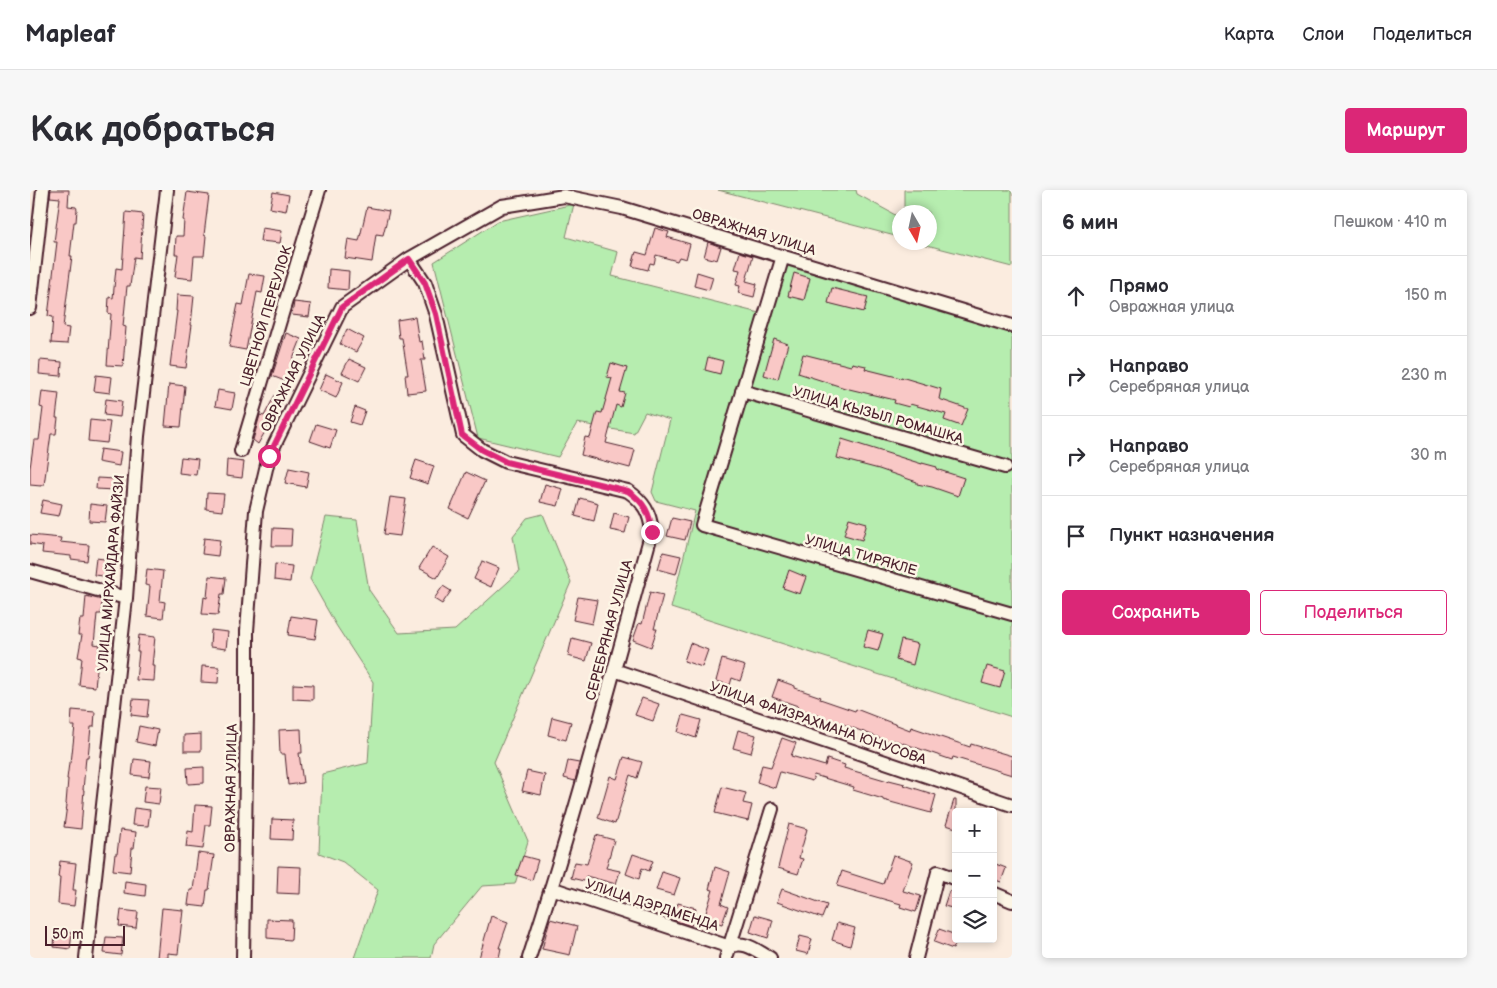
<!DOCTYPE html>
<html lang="ru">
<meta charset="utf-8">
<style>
:root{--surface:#fff;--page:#f7f7f7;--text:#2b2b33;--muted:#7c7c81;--line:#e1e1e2;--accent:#db2777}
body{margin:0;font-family:"Balsamiq Sans",sans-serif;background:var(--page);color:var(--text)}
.controls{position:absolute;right:15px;bottom:15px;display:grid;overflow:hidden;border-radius:5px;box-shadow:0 2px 8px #0003}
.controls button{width:45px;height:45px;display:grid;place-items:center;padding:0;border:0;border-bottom:1px solid var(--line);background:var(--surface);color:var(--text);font:25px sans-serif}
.compass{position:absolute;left:862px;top:15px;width:45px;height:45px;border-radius:50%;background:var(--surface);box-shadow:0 2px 8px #0003;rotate:171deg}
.scale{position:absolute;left:15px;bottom:12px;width:80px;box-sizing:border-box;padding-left:5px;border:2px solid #4a1f2b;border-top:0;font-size:14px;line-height:18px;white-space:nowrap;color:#4a1f2b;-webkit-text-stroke:4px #fcf5e5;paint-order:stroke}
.stop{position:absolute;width:15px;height:15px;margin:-11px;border:4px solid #db2777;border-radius:50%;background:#fff}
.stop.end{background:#db2777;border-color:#fff;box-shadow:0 1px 5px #0008}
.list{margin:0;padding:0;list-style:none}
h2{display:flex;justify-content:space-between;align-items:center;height:65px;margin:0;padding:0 20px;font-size:21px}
h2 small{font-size:16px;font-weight:400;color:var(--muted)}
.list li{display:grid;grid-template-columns:32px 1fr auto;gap:15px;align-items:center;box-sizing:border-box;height:80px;padding:0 20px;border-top:1px solid var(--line)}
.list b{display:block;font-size:19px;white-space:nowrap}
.list p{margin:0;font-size:16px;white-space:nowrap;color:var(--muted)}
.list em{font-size:16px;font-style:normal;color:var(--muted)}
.actions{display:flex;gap:10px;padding:15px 20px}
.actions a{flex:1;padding:11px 0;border:1px solid var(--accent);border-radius:5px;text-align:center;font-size:18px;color:var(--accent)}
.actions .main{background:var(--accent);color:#fff}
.icon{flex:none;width:28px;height:28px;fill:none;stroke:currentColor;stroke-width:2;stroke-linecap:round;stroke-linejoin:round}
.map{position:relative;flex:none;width:982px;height:768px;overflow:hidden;border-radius:5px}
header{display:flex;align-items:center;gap:30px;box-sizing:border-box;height:70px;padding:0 25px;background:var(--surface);border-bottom:1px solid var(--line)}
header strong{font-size:24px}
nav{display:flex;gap:28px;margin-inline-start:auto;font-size:18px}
.intro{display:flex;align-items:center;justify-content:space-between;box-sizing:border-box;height:120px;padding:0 30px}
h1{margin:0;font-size:35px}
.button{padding:12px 22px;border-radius:5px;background:var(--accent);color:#fff;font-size:18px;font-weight:700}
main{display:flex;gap:30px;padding:0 30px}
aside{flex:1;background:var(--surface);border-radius:5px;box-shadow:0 2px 8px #0003}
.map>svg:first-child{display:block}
.green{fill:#b6edaf;stroke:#80866d}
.building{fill:#f9c8c6;stroke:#4a1f2b}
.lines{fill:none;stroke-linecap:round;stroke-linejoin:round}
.street-casing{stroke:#4a1f2b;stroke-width:16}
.street{stroke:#fcf5e5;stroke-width:12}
.route{stroke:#db2777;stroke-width:6}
.labels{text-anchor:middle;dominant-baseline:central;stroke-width:5;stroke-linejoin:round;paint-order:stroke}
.street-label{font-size:14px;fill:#4a1f2b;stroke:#fcf5e5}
</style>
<header>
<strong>Mapleaf</strong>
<nav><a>Карта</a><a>Слои</a><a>Поделиться</a></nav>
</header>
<div class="intro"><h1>Как добраться</h1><a class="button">Маршрут</a></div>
<main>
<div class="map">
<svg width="982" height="768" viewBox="0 0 982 768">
<rect width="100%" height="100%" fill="#fbecdf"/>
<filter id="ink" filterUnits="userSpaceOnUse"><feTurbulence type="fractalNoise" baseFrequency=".02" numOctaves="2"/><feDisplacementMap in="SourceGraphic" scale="10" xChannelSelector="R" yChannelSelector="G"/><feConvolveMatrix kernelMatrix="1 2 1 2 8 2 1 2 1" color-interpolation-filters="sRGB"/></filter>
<g filter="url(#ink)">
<path class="green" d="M688 0H826L827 4 869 27V47Z
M874 0H982V77L889 53 899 52V22H874Z
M544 14 536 47 588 62 582 86 741 126 757 75 982 143V527L641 418 665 321 626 311 622 302 640 230 615 222 604 243 547 233 528 267 448 248 404 72 468 31Z
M513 324 541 392 464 572 498 651 485 694 452 696 404 754 401 768H324L348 700 313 672 289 663 292 584 338 573 343 492 306 435 280 389 296 327 327 330 339 400 369 443 425 440 489 382 483 346 497 328Z"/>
<path class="building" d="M21 0H39L38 16 46 17 47 19 46 32H44L40 66H42L33 137 39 138 37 154 21 153 23 127 18 126 27 52H24L30 8 20 7Z
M157 2 179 5 174 45 176 46 174 66H164L162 89 145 87 148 64H145L146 46H153L154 30H153Z
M243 2 259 5 256 21 240 18Z
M337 17 359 21 353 45 346 44 342 72 315 68 318 49 329 51Z
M96 22 113 24 110 68 104 67 100 96H97L93 136 96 137 93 176 77 175 81 124 78 123 79 107 83 108 86 78 92 79Z
M232 38 252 41 250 53 230 51Z
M625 38 639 42 637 47 660 54 656 69 649 67 647 71 626 65 624 74 620 73 618 80 602 76 606 62 617 65Z
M678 52 691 57 687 70 674 67Z
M710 62 723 66 716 91 727 94 724 107 708 103 710 96 706 95 710 80 705 79Z
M299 79 319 81 318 100 298 98Z
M667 82 683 87 679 100 664 96Z
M764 83 780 88 774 110 758 106Z
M219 84 235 86 232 103 227 102 216 160 199 157 208 114 213 115Z
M802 98 838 107 834 122 798 113Z
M147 105 164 106 161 135H162L156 178 140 176 147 121H146Z
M264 112 281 114 279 127 262 125Z
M385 127 389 152 392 151 395 170H391L396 201 377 203 375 185H378L372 148H369L367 130Z
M317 139 334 148 326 162 310 154Z
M256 143 271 149 261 174 266 175 260 193 242 186Z
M744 149 758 154 748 189 734 185Z
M773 164 821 176 822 173 836 176 835 179 871 188V187L911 199 909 209 938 219 931 236 914 230 916 224 880 214 879 217 864 213 865 210 815 198 768 183Z
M678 167 693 171 690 184 675 180Z
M319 169 336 177 329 191 312 183Z
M10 170 32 172 31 186 9 184Z
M581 173 597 178 590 202 595 203 591 217 586 215 576 253 605 260 600 278 551 265 555 247 560 248 567 222 572 223 582 188 577 187Z
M296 184 313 192 306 208 289 200Z
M66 185 82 187 80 203 64 201Z
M139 194 155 196 151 237 135 236Z
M188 200 205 203 202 219 185 216Z
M12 201 29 203 26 228H28L26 244H21L14 295H11V296L0 295V278L4 250H9L13 218 10 217Z
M245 205 253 210 228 254 223 250 230 225 234 226Z
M76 209 92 211 90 227 74 225Z
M325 217 335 221 330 235 320 232Z
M60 230 80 232 77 253 58 251Z
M286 234 306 240 300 258 280 251Z
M812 249 892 274V273L907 277 906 279 934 288 928 306 902 297 887 294V292L849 279 807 268Z
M70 259 91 262 89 276 68 272Z
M151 267 168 269 166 285 149 283Z
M197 270 214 272 212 288 196 286Z
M386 270 404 276 398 294 380 288Z
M259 278 279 282 276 297 255 293Z
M436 282 455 291 438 328 420 319Z
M67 288 85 289 84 300 66 299Z
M515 294 533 299 528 316 510 312Z
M177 303 194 304 192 321 176 319Z
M360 307 376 309 370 346 354 344Z
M550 308 568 313 564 331 545 326Z
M13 310 32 314 29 326 10 323Z
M60 314 77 316 75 332 59 331Z
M584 323 599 327 595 343 580 340Z
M642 328 660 332 655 350 637 346Z
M819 328 837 333 832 350 814 345Z
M243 338 262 339 261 356H242Z
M0 345 31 348 30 352 59 355 57 371 41 369V366L12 363 13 356 0 354Z
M174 348 190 350 188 366 172 364Z
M402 357 419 367 407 388 389 378Z
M633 362 651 366 646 384 628 379Z
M66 368 82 370 81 387 64 385Z
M452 371 469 378 461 397 444 389Z
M245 374 262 376 260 392 244 390Z
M117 379 133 381 130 411 135 412 133 428 117 426 120 396 115 395Z
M759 380 776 387 770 404 753 398Z
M179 386 196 388 194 404H191L188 425 172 424 174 407 177 408Z
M413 396 421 401 412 414 404 409Z
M620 402 633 405 624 439H627L621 457 603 450 609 433 612 434Z
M56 406 72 410 71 424H67L64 454 70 455 69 461 72 462 71 471H68L65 497 49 495 52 468 48 467 52 445H48L50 429H54Z
M548 407 567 410 562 434 543 430Z
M261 426 288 430 285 449 258 445Z
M181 440 198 442 196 459 180 457Z
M838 440 853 444 848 461 833 457Z
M109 445 125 447 122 476H125L124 491 106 490 109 462H107Z
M542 448 561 453 556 471 538 466Z
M871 450 888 454 883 475 866 470Z
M660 453 678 460 672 477 654 471Z
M692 469 715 476 710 491 702 488 700 495 686 491Z
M172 476 189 477 188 493 171 492Z
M957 476 975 481 970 498 952 493Z
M748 490 765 496V498L791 507 790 509 825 521 826 519 880 540 881 537 940 557 941 554 982 566V585L923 567 922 570 864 550 863 553 810 533 809 535 792 529V527L767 518 768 516 742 507Z
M263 494 283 495V510L263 509Z
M612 508 629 514 623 531 605 525Z
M103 509 119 510 117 527 101 525Z
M42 520 65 522 64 537H61L58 567H56L53 600H54L51 639 34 637 37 615 36 614 38 589H37L39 573H41L45 536H41Z
M653 525 671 530 666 548 648 542Z
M522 527 541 532 536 550 518 545Z
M109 536 128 540 125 556 106 552Z
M271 539 272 563H269L273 593 258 595 255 564H250L249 540Z
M708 540 726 545 721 563 703 558Z
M171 544V561H154V545Z
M752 548 766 553 761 566 795 576 797 569 815 575 814 578 858 591 859 590 875 594 874 595 906 605 901 623 853 610V609L823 600 824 597 784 585 782 591 750 582 745 598 727 592 732 575 741 577Z
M594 567 612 572 607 588 600 585 585 634 568 628 580 586 587 589Z
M104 569 121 571 119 587 102 585Z
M538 571 549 573 545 591 534 588Z
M174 577V593L158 594 157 578Z
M497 581 515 585 511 605 492 601Z
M115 596 131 597 129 614 113 612Z
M692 597 716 603 713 613 722 615 718 631 685 623Z
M924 610H926V638L916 635Z
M165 615 182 616 180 635H176L173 659 156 657 158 641 163 642Z
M104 618 120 620 118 636 102 635Z
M242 629 263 630 262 650 241 649Z
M759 634 777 639 769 668 773 669 768 684 748 678Z
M90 640 106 642 104 658H102L100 682 83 680 85 664H87Z
M566 645 584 650 576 678 590 681 586 694 556 686 554 691 541 688 545 672 557 674Z
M168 663 184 665 179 700H177L175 717 158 715 160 700H163Z
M603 664 623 671 619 681 612 678 609 689 596 684Z
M863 665 883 672 873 701 891 706 886 722 870 717 871 714 807 696 812 681 853 694Z
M493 666 508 670 502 690 486 685Z
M30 671 46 673 43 700H46L44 716 28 714 30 687H28Z
M963 673 976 678 971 692 963 689Z
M248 676 271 677 270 704 247 703Z
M685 677 700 682 691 714 698 717 692 734 674 729 683 700 679 699Z
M632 682 650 688 644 705 626 700Z
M95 691 116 694 115 706 94 703Z
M752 699 797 715 792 728 747 712Z
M919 701 926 703V719L914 716Z
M648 713 666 718 661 736 643 730Z
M132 718 153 720 148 764 138 763V768H127Z
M91 720 108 722 106 738 89 736Z
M725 725 743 730 738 748 720 742Z
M461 726 478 732 469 758H471L469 768H449Z
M237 729 262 730 261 750 237 748Z
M520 729 547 736 540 765 512 759Z
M807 733 825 738 820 756 802 750Z
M909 739 926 745V753L923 759 904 752Z
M25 741 42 743 40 759 24 757Z
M770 746 782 749 778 764 766 761Z
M76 747 93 748 91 765 74 763Z"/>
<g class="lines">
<g class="street-casing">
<path id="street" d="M753 66 672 335 982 424
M379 69 395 93 406 125 433 245 452 260 476 272 598 301C614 312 620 323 622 341 583 484 545 627 499 768
M0 118 13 0
M712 201 975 277
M211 261 289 0
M0 381 96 408
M584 480 982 615
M521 698 700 757C714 749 728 762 740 768
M963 703 982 711
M56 768 96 408 108 246 137 0
M213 768 217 523V441L226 321 239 266 312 117 379 69 472 16 534 6 592 18 982 136
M696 768 742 619
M886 768 908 682 926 689"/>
</g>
<use href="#street" class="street"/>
</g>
</g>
<g class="lines" filter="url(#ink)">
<path class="route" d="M239 266 312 117 379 69 395 93 406 124 432 245 452 260 476 272 598 301C614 312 620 323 622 342"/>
</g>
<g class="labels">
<g class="street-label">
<text transform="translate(724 42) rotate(17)">ОВРАЖНАЯ УЛИЦА</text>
<text transform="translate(236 126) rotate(-73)">ЦВЕТНОЙ ПЕРЕУЛОК</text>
<text transform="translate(263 183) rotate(-64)">ОВРАЖНАЯ УЛИЦА</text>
<text transform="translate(848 225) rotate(16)">УЛИЦА КЫЗЫЛ РОМАШКА</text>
<text transform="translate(831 365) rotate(16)">УЛИЦА ТИРЯКЛЕ</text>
<text transform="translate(81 383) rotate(-85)">УЛИЦА МИРХАЙДАРА ФАЙЗИ</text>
<text transform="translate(579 440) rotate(-75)">СЕРЕБРЯНАЯ УЛИЦА</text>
<text transform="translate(788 533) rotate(19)">УЛИЦА ФАЙЗРАХМАНА ЮНУСОВА</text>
<text transform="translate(201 598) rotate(-89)">ОВРАЖНАЯ УЛИЦА</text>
<text transform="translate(622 715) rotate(18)">УЛИЦА ДЭРДМЕНДА</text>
</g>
</g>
</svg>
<div class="controls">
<button>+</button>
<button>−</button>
<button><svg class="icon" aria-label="layers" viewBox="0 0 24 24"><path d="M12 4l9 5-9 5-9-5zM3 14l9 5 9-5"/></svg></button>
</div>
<svg class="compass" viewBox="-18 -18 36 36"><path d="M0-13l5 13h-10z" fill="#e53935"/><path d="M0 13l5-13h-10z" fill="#7c7c81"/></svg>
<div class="scale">50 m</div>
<div class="stop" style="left:239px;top:266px"></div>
<div class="stop end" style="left:622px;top:342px"></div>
</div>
<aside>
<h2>6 мин<small>Пешком · 410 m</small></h2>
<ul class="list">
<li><svg class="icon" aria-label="ahead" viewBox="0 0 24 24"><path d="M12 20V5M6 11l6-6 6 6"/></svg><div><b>Прямо</b><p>Овражная улица</p></div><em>150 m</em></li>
<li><svg class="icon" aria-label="right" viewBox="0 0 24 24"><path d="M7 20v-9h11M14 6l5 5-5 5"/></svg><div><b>Направо</b><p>Серебряная улица</p></div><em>230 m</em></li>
<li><svg class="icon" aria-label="right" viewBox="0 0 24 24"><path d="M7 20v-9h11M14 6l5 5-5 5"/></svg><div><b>Направо</b><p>Серебряная улица</p></div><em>30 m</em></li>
<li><svg class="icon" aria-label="arrive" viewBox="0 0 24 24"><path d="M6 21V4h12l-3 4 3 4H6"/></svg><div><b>Пункт назначения</b></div></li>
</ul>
<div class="actions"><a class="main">Сохранить</a><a>Поделиться</a></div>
</aside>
</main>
